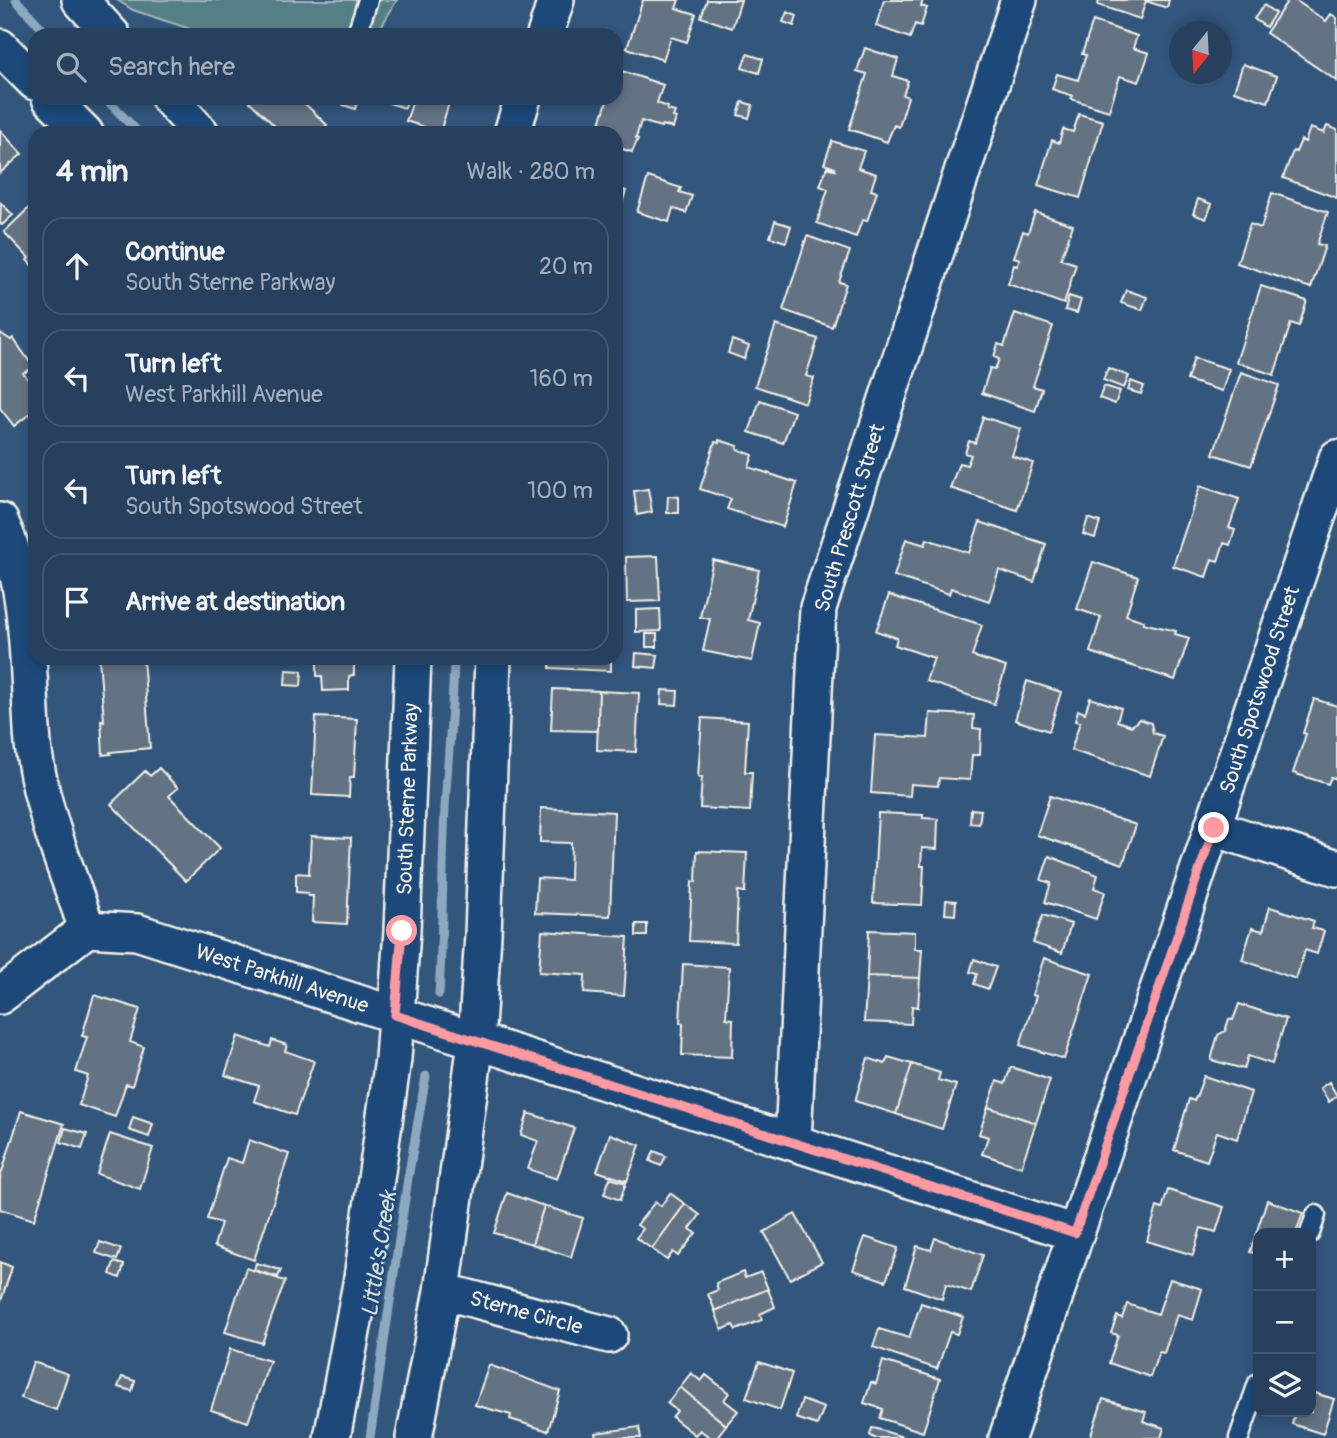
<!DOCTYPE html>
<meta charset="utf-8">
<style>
:root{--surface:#26405e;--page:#324b67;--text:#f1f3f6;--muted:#a4afbc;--line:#425973}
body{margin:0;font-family:Pangolin,sans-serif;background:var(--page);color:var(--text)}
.controls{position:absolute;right:21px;bottom:21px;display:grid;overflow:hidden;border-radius:14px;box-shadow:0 4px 10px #0003}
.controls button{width:63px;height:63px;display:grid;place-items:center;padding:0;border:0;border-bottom:2px solid var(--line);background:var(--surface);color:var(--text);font:35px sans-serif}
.compass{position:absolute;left:1169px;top:21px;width:63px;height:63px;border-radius:50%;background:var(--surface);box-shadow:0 4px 10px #0003;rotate:198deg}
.stop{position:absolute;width:21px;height:21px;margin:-16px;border:5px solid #ff9aa2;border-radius:50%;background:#fff}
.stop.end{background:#ff9aa2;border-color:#fff;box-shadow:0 2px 7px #0008}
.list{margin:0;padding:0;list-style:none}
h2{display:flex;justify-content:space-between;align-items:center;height:91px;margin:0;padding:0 28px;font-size:30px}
h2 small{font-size:23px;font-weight:400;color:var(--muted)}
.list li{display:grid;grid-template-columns:46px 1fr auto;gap:21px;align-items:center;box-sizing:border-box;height:98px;margin:0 14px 14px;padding:0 14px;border:2px solid var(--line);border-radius:21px}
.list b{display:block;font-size:26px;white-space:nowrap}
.list p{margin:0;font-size:23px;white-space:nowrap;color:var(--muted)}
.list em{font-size:23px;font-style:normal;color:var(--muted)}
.icon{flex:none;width:38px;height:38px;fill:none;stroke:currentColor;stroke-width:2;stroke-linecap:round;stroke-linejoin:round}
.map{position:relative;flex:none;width:1337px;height:1438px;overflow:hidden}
.search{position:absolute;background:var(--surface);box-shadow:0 4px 10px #0003;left:28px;top:28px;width:595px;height:77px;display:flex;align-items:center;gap:18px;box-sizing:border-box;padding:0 24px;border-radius:21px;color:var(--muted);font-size:26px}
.panel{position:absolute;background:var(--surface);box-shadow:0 4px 10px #0003;left:28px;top:126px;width:595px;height:539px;border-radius:21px}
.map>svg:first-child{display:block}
.green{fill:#557f87;stroke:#a4b8b8;stroke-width:2}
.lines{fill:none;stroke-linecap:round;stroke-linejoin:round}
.stream{stroke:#8da9c0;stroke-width:9}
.building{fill:#637383;stroke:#f4f1e8;stroke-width:2}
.lane-casing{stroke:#f4f1e8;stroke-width:23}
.street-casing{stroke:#f4f1e8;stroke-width:40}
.lane{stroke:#1f4a7a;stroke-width:18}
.street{stroke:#1f4a7a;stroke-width:35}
.route{stroke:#ff9aa2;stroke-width:9}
.labels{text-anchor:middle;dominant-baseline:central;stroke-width:5;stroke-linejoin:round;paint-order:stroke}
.street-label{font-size:21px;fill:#f4f1e8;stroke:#1f4a7a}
.water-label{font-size:23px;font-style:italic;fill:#dadfde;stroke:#1f4a7a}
</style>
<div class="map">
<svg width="1337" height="1438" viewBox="0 0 1337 1438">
<rect width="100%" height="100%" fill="#33567d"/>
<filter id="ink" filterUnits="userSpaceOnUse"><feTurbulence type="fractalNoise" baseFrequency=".0143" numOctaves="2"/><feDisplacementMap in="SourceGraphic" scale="14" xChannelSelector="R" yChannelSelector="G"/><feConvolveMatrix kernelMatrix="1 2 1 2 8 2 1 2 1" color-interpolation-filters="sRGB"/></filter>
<g filter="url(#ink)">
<path class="green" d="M117 0H397L376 35H208L133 10Z"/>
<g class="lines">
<path class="stream" d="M16 0 48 35
M105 98 139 133
M439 994C443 931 442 869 445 807 448 757 453 708 454 658
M370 1438 408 1178 426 1076"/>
</g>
<path class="building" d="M643 0H679L676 8 696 14 687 42 671 37 663 60 627 48Z
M707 0H741L732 28 701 17Z
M884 0H923L921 6 927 8 921 26 915 24 910 38 876 26Z
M1099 0H1169L1167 8 1146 1 1140 19 1098 5Z
M1288 0H1295L1326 21 1331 14 1337 18V81L1266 33Z
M1264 5 1275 13 1266 27 1254 19Z
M787 12 797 16 794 26 783 22Z
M1093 21 1137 36 1133 48 1149 53 1139 82 1120 76 1109 111 1071 99 1073 96 1052 89 1057 74 1078 80 1086 55 1082 54Z
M865 48 898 59 893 76 908 81 903 95 908 97 899 127 894 125 887 142 849 129 867 74 857 71Z
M747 54 763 59 759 73 742 68Z
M1243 64 1277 76 1268 102 1234 91Z
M622 71 663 85 657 103 668 107 667 110 675 112 673 117 676 118 673 128 662 125 661 127 641 121 636 138 638 139 632 152 616 147V133H597L608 98H616V89Z
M246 98H299L327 125 319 133H282Z
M346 98H359L355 109 343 105Z
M390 98H408L405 108 389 103Z
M414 98 450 100 440 132 406 121Z
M742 102 753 105 749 118 738 115Z
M1079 114 1103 121 1080 198 1038 185 1052 140 1059 143 1063 129 1073 132Z
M1327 126 1337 130V198L1283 178 1293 151 1296 152 1301 140 1305 142 1310 128 1324 133Z
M0 130 22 154 0 173Z
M832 141 864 151 858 168 876 174 871 190 877 192 867 221 862 220 856 237 817 223 828 189 820 186 827 167 835 170V168L824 164Z
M648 177 681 188 679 192 692 196 686 213 673 208 669 222 637 212Z
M616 188 626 191 616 220Z
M1272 193 1328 212 1317 244 1325 246 1311 288 1237 263 1250 224 1261 228Z
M1198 199 1212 204 1206 219 1193 214Z
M1 203 13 215 2 225 0 224Z
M33 204 35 206V269L27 260 29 258 4 232Z
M1035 212 1073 225 1061 259 1076 264 1064 304 1008 284 1014 265 1017 266 1020 259 1014 257 1023 231 1028 233Z
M775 221 791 226 786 242 770 237Z
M807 236 850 251 839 282 846 284 832 327 783 310Z
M1261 286 1307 301 1299 326 1291 323 1274 375 1236 362Z
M1126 290 1147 297 1142 310 1121 303Z
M1069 296 1081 300 1077 313 1065 310Z
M1015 313 1053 326 1033 386 1042 389 1035 411 982 393 990 368 995 369 999 359 994 357 998 344 1004 346Z
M776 325 818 339 806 376 814 378 805 403 755 386Z
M0 333 11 340 13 338 34 368 23 373 35 388V410L14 426 0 408Z
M732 340 749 346 744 359 728 353Z
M1194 358 1229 369 1222 391 1187 380Z
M1108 368 1129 376 1124 388 1103 380Z
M1241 372 1279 385 1251 466 1213 454Z
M1131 381 1144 386 1141 394 1128 390Z
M1104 386 1120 391 1115 404 1099 398Z
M760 400 794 412 783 443 749 432Z
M983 417 1021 429 1012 456 1033 463 1017 510 950 488 959 463 967 465 971 455 965 453 969 441 975 443Z
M719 440 738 446 737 449 753 455 749 467 797 483 783 527 727 509 731 499 700 489 715 442 719 443Z
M1200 486 1239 499 1229 528 1235 530 1230 545 1224 543 1218 561 1212 559 1206 577 1173 566Z
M648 489 652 512 637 515 634 491Z
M668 496 679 497V513H667Z
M1088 518 1100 522 1095 538 1083 534Z
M980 522 1046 544 1034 582 999 570 989 601 951 588 949 594 894 576 906 539 925 545 927 539 969 553Z
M658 556 660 601 627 602 626 557Z
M713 560 759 570 748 620 760 623 752 661 703 651 710 619 700 617Z
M1093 562 1138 577 1126 615 1144 621 1143 623 1176 631 1175 634 1189 638 1175 680 1090 652 1101 617 1077 609Z
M889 595 982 625 972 656 1006 667 994 704 926 681 934 658 895 645 897 638 876 631Z
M660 609 661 631 636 632V610Z
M646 634H657V647H646Z
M636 653 658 655 656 668 635 666Z
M99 658H143L150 748 110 752 111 754 103 755 101 720 104 721Z
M317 658H354V675L349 676V690L323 691 322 676H317Z
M550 658H611V671L550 668Z
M286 670 302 671 301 686 285 685Z
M1027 681 1061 692 1049 731 1015 720Z
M553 689 599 691 598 731 551 730Z
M662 690 678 691 677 705 661 704Z
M599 691 639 693 636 752 597 750Z
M1090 698 1121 708 1117 721 1132 726 1139 719 1151 723 1153 733 1163 736 1150 776 1071 750 1080 722 1075 721 1078 710 1085 713Z
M1314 699 1337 706V779L1331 777 1328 784 1293 773 1306 734 1303 733Z
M930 713 974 715 973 728 981 729 980 755H972L970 780 939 778 938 786 911 784 910 796 871 793 875 735 928 738Z
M316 717 357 719 354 777H350L349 797 312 795Z
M702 718 748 721 745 772H752L750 811 700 808 702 777H698Z
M159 768 178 788 169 796 220 848 186 881 111 804 145 771 150 776Z
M1050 796 1136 825 1123 864 1037 835Z
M541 808 614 812 610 916 535 913 537 878 570 880 571 843 540 842Z
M971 809 981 810 979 824 970 823Z
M878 813 923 815V818L938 819 937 849 922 848 921 866H924L922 905 873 903Z
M311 836 351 838 347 924 312 922 313 896H308V893L296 892V873L309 874Z
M697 851 747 853 745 892 738 891 736 943 689 941 692 881 696 882Z
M1049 856 1098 875 1094 888 1105 892 1096 919 1045 902 1051 883 1041 880Z
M946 900 956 901 955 915 945 914Z
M1270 907 1314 921 1312 928 1324 931 1317 954 1305 950 1296 979 1242 960 1252 928 1263 931Z
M1043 915 1071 924 1062 953 1033 943Z
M636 924H647V936H636Z
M869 930 915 932V949H922L920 978 867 976Z
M542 931 628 937 624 996 584 993 585 975 539 972Z
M1044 958 1092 974 1064 1059 1020 1045 1036 996 1032 995Z
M974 959 996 967 988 989 974 984 977 974 970 972Z
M683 964 729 967 726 1018 733 1019 732 1057 682 1055 683 1023H680Z
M867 976 920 978 918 1007 912 1006 911 1024 864 1022Z
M94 995 140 1009 130 1042 144 1047 132 1086 126 1084 115 1117 79 1105 88 1076 76 1072 87 1037 82 1036Z
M1239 1004 1286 1019 1272 1064 1248 1056 1244 1069 1211 1060 1218 1035 1225 1031 1229 1019 1233 1020Z
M238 1036 270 1047 272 1040 287 1045 285 1051 314 1061 295 1115 254 1101 259 1086 225 1075Z
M888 1057 912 1064 896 1114 855 1101 868 1058 885 1064Z
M912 1064 940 1073 938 1080 956 1085 942 1129 896 1114Z
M1011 1067 1050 1080 1036 1123 988 1107 997 1081 1005 1084Z
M1204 1076 1251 1092 1237 1139 1217 1132 1207 1161 1174 1150 1189 1099 1194 1101 1196 1097Z
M1329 1082 1337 1096 1329 1102 1320 1088Z
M988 1107 1036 1123 1021 1167 982 1154 988 1137 979 1134Z
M21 1111 64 1124 34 1220 0 1209V1178Z
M528 1113 574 1128 557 1179 528 1169 538 1141 521 1135Z
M133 1117 153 1124 149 1137 129 1130Z
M65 1128 87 1134 82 1149 61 1142Z
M110 1134 153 1148 140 1189 97 1174Z
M610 1134 640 1145 627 1181 597 1171Z
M249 1140 289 1154 254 1260 214 1246 221 1223 207 1219 227 1158 242 1163Z
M654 1151 666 1156 661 1166 650 1161Z
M610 1178 626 1183 620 1200 604 1194Z
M1168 1190 1224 1207 1216 1232 1201 1228 1193 1255 1147 1241 1157 1207 1162 1209Z
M507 1193 544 1206 532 1244 494 1233Z
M670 1193 685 1204 652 1249 636 1238 643 1229 637 1225 655 1202 661 1206Z
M1267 1200 1303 1213 1296 1233H1258V1254L1250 1252Z
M685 1204 700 1215 690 1229 696 1233 678 1256 673 1252 667 1260 652 1249Z
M544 1206 583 1218 571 1257 532 1244Z
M795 1214 822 1262 790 1279 764 1232Z
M865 1237 898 1248 886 1281 853 1270Z
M935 1238 983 1255 971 1292 946 1284 942 1299 905 1286 917 1246 931 1250Z
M100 1242 121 1249 117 1260 96 1253Z
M0 1262 12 1267 0 1304Z
M114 1262 124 1265 120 1278 110 1274Z
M256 1263 281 1270 278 1277 254 1270Z
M246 1268 285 1281 262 1343 225 1332Z
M743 1272 745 1278 761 1272 768 1289 715 1311 708 1294 718 1290 716 1283Z
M1170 1279 1202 1289 1193 1320 1177 1315 1164 1353 1159 1352 1150 1377 1109 1363 1118 1335 1111 1333 1117 1316 1122 1318 1127 1304 1158 1314Z
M768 1289 775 1307 760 1314 762 1320 736 1330 733 1325 722 1330 715 1311Z
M921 1303 963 1317 957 1334 950 1332 937 1369 873 1347 879 1329 909 1338Z
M230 1349 270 1361 248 1422 211 1410Z
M883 1361 940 1379 923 1432 880 1418 883 1409 864 1403 871 1382 876 1384Z
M33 1362 68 1374 56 1410 21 1398Z
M759 1362 792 1373 780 1410 746 1398Z
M489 1365 560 1391 548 1431 510 1419 511 1415 475 1405Z
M691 1373 701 1381 706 1375 729 1393 724 1400 738 1411 726 1425 680 1387Z
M122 1377 135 1381 132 1391 118 1387Z
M680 1387 726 1425 716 1438H711L700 1430 695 1435 672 1417 677 1411 667 1403Z
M1311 1392 1334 1399 1323 1434 1292 1424 1295 1412H1311Z
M1103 1399 1146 1412 1143 1421 1164 1428 1161 1438H1090Z
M802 1400 824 1408 817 1425 796 1418Z
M639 1427 641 1438H596L595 1433Z
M872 1428 877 1429 906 1438H874L870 1435Z"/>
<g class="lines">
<g class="lane-casing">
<path id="lane" d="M359 27 368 0
M1310 1233 1316 1215
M1239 1438 1258 1383"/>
</g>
<g class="street-casing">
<path id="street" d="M80 0 112 35
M545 35 556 0
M0 47 35 82
M50 98 85 133
M169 98 201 133
M512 133 523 98
M0 521C28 580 27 648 31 711 32 727 32 743 35 759 44 817 68 873 87 929
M1214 828 1337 868
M87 929 137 932 1075 1233
M0 996 87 929
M793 1141 818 608 1019 0
M442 1291 609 1335
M332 1438 362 1278 393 1059 402 931 413 658
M414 1438 442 1291 476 1042 483 935 493 658
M1007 1438 1337 458"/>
</g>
<use href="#lane" class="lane"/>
<use href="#street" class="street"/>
</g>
</g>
<g class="lines" filter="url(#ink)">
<path class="route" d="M402 931 395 1015 1075 1233 1214 828"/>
</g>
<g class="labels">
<g class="street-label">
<text transform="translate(850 518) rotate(-73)">South Prescott Street</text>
<text transform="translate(1260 690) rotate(-72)">South Spotswood Street</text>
<text transform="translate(408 799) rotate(-88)">South Sterne Parkway</text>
<text transform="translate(282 979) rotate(18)">West Parkhill Avenue</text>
<text transform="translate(526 1313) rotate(15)">Sterne Circle</text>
</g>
<g class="water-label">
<text transform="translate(379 1254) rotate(-81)">Little's Creek</text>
</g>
</g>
</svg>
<div class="controls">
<button>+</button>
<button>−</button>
<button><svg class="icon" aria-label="layers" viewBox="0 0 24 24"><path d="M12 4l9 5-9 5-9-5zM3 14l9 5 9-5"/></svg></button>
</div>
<svg class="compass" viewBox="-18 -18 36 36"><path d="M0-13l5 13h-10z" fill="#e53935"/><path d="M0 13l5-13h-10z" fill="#a4afbc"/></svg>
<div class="stop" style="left:402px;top:931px"></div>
<div class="stop end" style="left:1214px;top:828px"></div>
<div class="search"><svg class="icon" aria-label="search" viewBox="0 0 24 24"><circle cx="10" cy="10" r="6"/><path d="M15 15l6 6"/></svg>Search here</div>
<section class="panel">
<h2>4 min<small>Walk · 280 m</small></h2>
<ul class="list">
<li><svg class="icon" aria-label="ahead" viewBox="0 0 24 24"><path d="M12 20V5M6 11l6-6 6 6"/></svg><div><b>Continue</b><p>South Sterne Parkway</p></div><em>20 m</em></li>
<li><svg class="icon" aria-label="left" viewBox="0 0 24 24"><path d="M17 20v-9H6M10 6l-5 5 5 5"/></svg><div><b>Turn left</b><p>West Parkhill Avenue</p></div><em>160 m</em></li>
<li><svg class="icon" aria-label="left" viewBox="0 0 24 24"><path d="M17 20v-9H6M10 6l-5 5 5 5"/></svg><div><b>Turn left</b><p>South Spotswood Street</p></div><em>100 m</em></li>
<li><svg class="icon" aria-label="arrive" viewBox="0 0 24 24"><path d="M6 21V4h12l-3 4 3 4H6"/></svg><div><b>Arrive at destination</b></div></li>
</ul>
</section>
</div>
